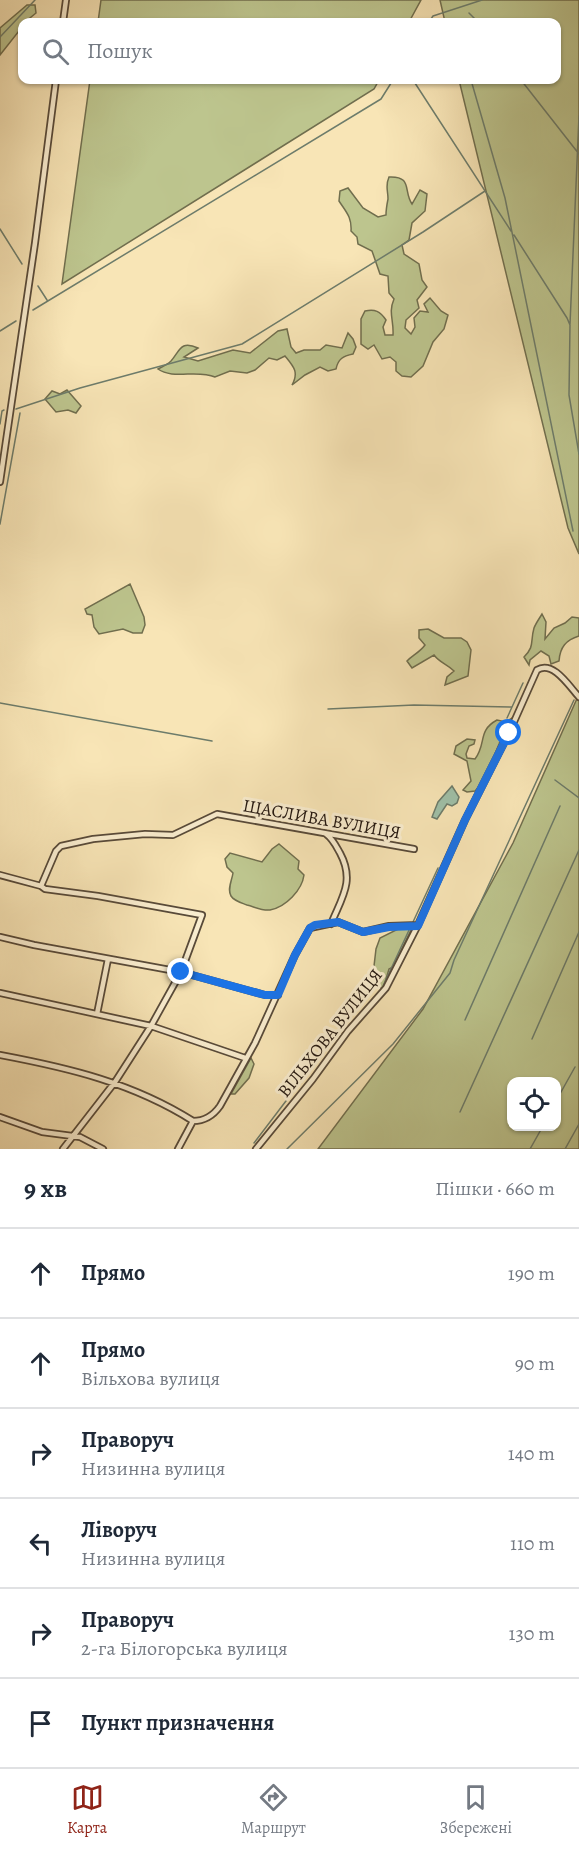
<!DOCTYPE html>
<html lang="uk">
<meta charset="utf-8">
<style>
:root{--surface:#fff;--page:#f6f6f7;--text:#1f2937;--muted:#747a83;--line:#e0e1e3;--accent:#8f2418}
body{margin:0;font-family:Alegreya,serif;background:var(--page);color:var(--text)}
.controls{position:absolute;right:18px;bottom:18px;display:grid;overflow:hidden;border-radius:12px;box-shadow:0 2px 4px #0004}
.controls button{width:54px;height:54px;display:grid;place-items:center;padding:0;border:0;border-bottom:2px solid var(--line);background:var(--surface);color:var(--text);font:30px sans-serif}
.stop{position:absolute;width:18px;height:18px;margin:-14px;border:4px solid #1a73e8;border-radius:50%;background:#fff}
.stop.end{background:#1a73e8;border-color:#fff;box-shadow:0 2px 6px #0008}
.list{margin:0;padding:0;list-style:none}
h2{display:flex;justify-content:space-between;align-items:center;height:78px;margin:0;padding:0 24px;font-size:26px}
h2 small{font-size:20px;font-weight:400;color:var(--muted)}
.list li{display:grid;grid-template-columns:39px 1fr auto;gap:18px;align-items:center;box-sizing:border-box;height:90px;padding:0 24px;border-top:2px solid var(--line)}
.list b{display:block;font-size:22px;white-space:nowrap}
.list p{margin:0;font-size:20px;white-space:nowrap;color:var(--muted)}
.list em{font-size:20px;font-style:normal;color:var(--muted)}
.icon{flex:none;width:33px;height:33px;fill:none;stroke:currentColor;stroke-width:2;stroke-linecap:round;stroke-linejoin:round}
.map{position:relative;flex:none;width:579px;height:1149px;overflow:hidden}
.search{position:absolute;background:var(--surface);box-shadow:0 2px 4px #0004;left:18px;right:18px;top:18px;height:66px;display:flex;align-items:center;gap:15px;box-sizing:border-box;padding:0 21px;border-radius:12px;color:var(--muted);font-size:22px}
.sheet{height:618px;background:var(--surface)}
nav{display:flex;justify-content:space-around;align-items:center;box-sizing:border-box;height:84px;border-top:2px solid var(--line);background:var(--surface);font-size:16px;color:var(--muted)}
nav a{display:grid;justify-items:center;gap:3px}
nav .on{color:var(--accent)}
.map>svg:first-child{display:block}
.green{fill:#bdc58e;stroke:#706e4e;stroke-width:1.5;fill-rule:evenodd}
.water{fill:#9fc0a8;stroke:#6d7c6b;stroke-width:1.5}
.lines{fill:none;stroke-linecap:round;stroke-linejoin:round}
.stream{stroke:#6d7c6b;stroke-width:1.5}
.minor-casing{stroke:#584a39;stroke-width:8}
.minor{stroke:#faeed0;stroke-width:4.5}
.route{stroke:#1a73e8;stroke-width:8}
.labels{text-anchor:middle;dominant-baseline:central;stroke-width:6;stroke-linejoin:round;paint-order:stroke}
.street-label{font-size:18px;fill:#22160f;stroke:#faeed0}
</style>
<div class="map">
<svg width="579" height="1149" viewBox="0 0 579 1149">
<rect width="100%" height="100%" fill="#f8e5b6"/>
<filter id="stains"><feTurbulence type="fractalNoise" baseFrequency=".00333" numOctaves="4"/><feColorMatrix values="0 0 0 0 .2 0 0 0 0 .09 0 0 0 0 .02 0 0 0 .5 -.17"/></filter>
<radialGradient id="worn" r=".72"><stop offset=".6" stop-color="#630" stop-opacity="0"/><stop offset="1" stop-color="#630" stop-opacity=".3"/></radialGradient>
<path class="green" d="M101 0H421L409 22H98Z
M440 0H579V554L568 528 459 80H556V22H445Z
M27 5H35L36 13 25 22H22L19 31 0 55V28Z
M90 80H379L374 89 62 284Z
M389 177C413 176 403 191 412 204L420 190 427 194 425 211 412 223 409 240 402 245 404 254 419 264 422 280 427 287 417 300 419 308 406 320 405 328 411 334 415 327 414 318 420 311 428 312 424 304 430 298 441 311 448 315 444 329 433 342 423 366 411 377 402 376 396 371V362L390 357 382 359 374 345 368 349 361 344V319L365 311C375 309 380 311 386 320L383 327 385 335H393C394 320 388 313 394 299L389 293 388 276 380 274 372 251 358 244 357 237 351 231C352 217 346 212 339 201L340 191 348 188 363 208 378 217 386 215C386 209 387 204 388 199 388 190 385 186 389 177Z
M287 329 291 347 296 353 304 350H320L326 345 342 348 348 333 353 339 356 347 353 354C343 356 338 359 336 369L328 371 320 367 305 375 292 385C299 372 294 367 285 356L277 360 269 358 255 370 247 373 230 371 215 377C197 369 173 380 158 369 162 367 167 365 171 361 180 351 180 340 198 348L184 357 198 361 233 350 250 353 278 331Z
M67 390 81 406 76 413 68 410 56 412 45 399 52 391 60 394Z
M130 584 144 617 145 625 142 633H133L123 629 99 634 94 627 92 615 87 614 85 609Z
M542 614 546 622 545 639 554 628 565 623 572 617 579 618V636C566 640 560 647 559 661L551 664 549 656 541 651 530 660 529 665 524 657C535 646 530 642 534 628 536 623 539 619 542 614Z
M428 629 444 638H461L467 642 471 650 468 676 445 685 447 677 454 671C447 664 440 663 434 655L412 668 407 661C413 655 420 652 425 645L419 638V630Z
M579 694V1149H318L423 1009 513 843ZM512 1082H556V1126H512Z
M512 718C510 729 502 734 499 744 492 760 488 779 475 791L467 792 463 790 471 781 467 761 454 754 456 746 467 739 475 740 474 744 469 746 466 754 467 758 475 759C487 743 477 731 497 720L506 722Z
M279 844 299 861 298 869 304 875C302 890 286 907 270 910 262 911 255 907 247 905 242 903 234 901 231 896 227 889 232 880 233 873L227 867 225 859 230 853 262 862 272 849Z
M402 927 410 928 411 930 393 967 389 969 383 989 367 981 374 966 376 949 380 938Z
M251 1058 254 1064 249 1078 235 1094H231Z"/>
<path class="water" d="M452 786 459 797 457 803 452 806 447 804 437 819 432 817 438 802Z"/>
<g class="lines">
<path class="stream" d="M469 13 478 22
M429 22 433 16 482 0
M0 37 35 0
M413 80 511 231
M471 80 505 198 573 531
M521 80 579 154
M0 229 22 264
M514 235 567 318 570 325 569 395 579 454
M38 286 47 300
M33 310 381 99 393 80
M570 324 579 116
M0 331 16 321
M16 409 80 388 242 344 423 232 485 191
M0 424 2 411 4 410
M0 524 20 413
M0 703 212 741
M328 709 414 705 512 707
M507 718 523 683
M555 780 579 798
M413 922 438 868
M383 986 410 928
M465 1020 560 806
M532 1039 579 932
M556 1101 575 1067
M460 1112 579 850
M254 1143 308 1072
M287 1149 393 1044 450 973 454 960 574 700
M530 1149 543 1126
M565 1149 579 1124"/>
<g class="minor-casing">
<path id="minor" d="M63 22 66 0
M0 482 35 243 56 80
M326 834C333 839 336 846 340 853 355 881 342 897 331 924
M0 875 41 886 45 889 98 896 202 915 181 972 151 1026 115 1082 63 1149
M41 886 56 851 61 846 93 839 145 834 173 835 217 814 414 849
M0 937 34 945 181 972 265 995H278
M0 993 151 1026 245 1058
M97 1014 108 959
M0 1055C69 1068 133 1083 193 1121 205 1121 213 1116 220 1106L255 1043 295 955 310 928 338 922 363 932 389 926 418 925
M0 1117 42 1132 80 1137 103 1149
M178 1149 193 1121
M256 1149 313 1079 348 1031 386 988 418 925 465 820 509 733 537 670C553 660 569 686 579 697"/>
</g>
<use href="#minor" class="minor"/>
</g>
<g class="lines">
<path class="route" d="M181 972 265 995H278L295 955 310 928 315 925 338 922 363 932 389 927 418 926 465 820 509 733"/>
</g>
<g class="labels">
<g class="street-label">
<text transform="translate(322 819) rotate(10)">ЩАСЛИВА ВУЛИЦЯ</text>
<text transform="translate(330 1033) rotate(-52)">ВІЛЬХОВА ВУЛИЦЯ</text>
</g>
</g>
<rect width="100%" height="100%" filter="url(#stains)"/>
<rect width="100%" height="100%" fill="url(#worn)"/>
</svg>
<div class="controls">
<button><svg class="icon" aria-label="locate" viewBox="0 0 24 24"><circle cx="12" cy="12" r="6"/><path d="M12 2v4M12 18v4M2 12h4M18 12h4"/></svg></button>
</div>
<div class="stop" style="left:509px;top:733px"></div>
<div class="stop end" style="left:181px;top:972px"></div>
<div class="search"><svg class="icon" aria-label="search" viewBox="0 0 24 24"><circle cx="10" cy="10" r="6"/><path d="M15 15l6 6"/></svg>Пошук</div>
</div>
<section class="sheet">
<h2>9 хв<small>Пішки · 660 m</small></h2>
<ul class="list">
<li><svg class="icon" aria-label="ahead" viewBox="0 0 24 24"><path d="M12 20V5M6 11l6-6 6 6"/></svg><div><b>Прямо</b></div><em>190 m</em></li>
<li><svg class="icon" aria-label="ahead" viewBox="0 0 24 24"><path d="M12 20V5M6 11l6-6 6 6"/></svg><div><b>Прямо</b><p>Вільхова вулиця</p></div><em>90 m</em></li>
<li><svg class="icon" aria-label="right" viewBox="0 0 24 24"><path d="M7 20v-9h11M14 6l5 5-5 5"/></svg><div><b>Праворуч</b><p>Низинна вулиця</p></div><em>140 m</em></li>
<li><svg class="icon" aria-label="left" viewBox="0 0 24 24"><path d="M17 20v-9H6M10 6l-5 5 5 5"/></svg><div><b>Ліворуч</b><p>Низинна вулиця</p></div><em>110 m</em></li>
<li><svg class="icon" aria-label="right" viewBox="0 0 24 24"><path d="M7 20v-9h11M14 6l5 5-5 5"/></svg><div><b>Праворуч</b><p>2-га Білогорська вулиця</p></div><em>130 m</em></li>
<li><svg class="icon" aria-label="arrive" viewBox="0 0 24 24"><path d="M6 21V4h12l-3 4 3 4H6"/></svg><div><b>Пункт призначення</b></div></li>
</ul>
</section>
<nav>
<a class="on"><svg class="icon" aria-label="map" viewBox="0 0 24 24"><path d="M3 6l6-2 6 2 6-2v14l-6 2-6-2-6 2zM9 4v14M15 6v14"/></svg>Карта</a>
<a><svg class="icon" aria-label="directions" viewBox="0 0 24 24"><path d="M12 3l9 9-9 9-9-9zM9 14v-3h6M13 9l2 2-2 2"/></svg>Маршрут</a>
<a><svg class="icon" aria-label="saved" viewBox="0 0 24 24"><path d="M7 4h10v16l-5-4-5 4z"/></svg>Збережені</a>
</nav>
